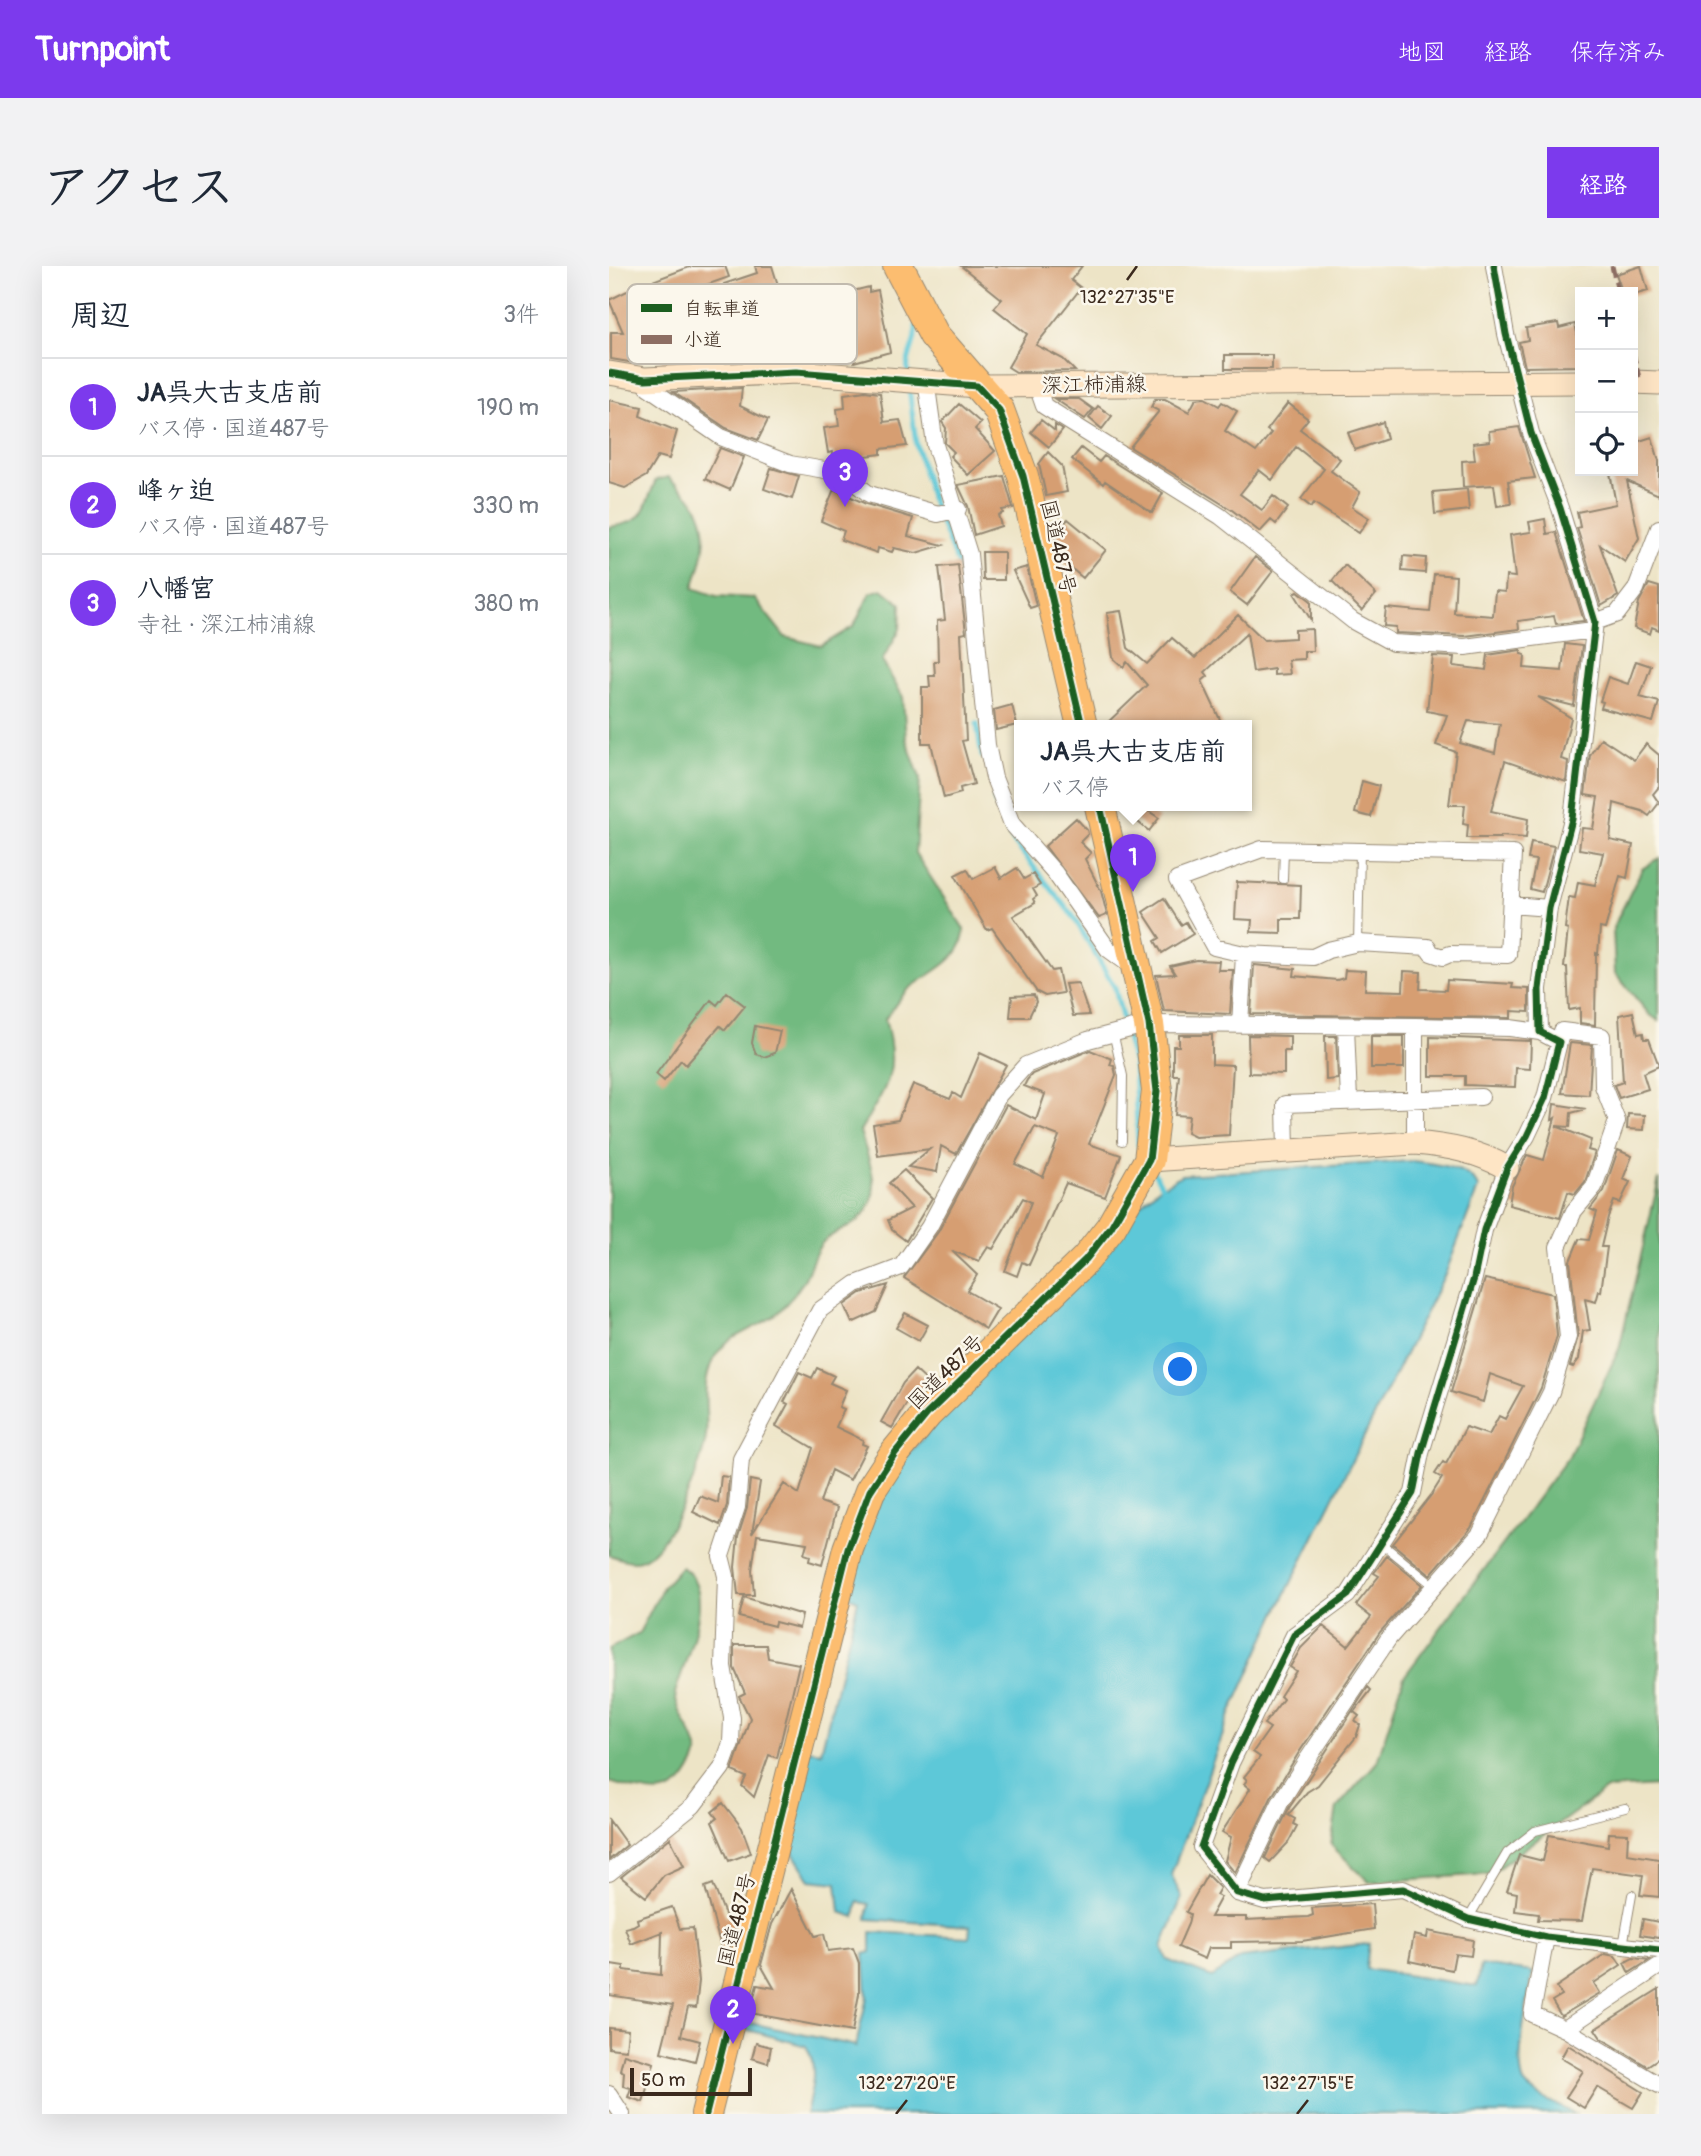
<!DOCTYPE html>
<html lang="ja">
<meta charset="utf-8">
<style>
:root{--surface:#fff;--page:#f2f2f3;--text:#1f2937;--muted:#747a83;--line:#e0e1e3;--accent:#7c3aed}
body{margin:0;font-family:Pangolin,"Klee One",sans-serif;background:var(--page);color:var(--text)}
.controls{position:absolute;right:21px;top:21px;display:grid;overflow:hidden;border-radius:0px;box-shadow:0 7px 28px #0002}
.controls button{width:63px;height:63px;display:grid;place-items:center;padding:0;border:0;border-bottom:2px solid var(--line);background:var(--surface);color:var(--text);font:35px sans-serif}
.scale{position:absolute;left:21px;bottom:18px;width:122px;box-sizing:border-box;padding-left:7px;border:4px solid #3b2a1e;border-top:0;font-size:19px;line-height:24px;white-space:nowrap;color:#3b2a1e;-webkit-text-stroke:5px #fbf7ec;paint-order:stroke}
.you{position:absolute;left:572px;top:1104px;width:24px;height:24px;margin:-18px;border:5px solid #fff;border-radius:50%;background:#1a73e8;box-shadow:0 0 0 10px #1a73e833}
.badge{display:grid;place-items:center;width:46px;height:46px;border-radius:50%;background:var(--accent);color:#fff;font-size:23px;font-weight:700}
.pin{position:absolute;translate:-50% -58px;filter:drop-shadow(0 2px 4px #0008)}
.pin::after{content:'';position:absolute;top:37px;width:24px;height:21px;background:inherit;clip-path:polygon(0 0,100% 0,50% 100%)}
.popup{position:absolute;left:405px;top:454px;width:238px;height:91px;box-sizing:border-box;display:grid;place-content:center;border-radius:0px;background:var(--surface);filter:drop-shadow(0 2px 5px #0005);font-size:23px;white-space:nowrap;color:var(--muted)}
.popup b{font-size:26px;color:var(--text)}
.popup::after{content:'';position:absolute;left:50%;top:100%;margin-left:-14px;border:14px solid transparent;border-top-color:var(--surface)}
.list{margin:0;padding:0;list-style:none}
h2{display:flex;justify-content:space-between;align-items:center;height:91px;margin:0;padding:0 28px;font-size:30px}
h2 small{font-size:23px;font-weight:400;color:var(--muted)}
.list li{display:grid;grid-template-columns:46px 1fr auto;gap:21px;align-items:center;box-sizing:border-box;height:98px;padding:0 28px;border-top:2px solid var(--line)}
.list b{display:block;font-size:26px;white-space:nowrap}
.list p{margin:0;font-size:23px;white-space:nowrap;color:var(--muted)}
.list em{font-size:23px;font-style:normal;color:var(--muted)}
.icon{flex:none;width:38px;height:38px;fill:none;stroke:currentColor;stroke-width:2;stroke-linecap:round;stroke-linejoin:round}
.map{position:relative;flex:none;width:1050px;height:1848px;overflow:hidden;border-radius:0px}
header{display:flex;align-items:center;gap:42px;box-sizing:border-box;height:98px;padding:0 35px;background:var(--accent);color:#fff}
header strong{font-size:33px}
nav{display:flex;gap:38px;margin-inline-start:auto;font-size:24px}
.intro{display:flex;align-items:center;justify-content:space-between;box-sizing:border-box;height:168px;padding:0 42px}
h1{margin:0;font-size:49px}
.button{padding:18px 32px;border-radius:0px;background:var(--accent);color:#fff;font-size:24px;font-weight:700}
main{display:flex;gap:42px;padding:0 42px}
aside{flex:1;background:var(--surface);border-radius:0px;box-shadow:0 7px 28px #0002}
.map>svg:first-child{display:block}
.forest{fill:#72ba80;stroke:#56724f;stroke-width:2}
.water{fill:#5dc8d8;stroke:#4c797b;stroke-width:2}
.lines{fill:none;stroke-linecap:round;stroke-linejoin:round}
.stream{stroke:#5dc8d8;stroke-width:5}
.building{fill:#d69e72;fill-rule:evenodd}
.lane-casing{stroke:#948772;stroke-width:10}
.street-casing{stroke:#948772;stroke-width:18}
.secondary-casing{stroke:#948772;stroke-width:25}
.highway-casing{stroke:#948772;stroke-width:32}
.lane{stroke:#fff;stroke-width:8}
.street{stroke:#fff;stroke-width:16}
.secondary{stroke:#fee5c5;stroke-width:23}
.highway{stroke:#fcbd6f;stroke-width:30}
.quiet{stroke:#8d6e63;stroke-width:5;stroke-dasharray:10 5;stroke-linecap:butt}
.cycleway-casing{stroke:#fbf7ec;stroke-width:11}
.cycleway{stroke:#1b5e20;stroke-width:7}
.ticks{fill:none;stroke:#3b2a1e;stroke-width:2.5}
.labels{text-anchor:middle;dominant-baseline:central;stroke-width:5;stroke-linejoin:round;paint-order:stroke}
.street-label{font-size:21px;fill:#3b2a1e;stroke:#fbf7ec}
.key{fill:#fbf7ec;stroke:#c1baae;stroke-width:2}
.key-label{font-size:19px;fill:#3b2a1e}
.ticks-label{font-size:18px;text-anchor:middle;fill:#3b2a1e;stroke:#fbf7ec;stroke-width:5;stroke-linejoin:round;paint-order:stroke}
</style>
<header>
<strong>Turnpoint</strong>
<nav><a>地図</a><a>経路</a><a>保存済み</a></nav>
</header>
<div class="intro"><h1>アクセス</h1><a class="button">経路</a></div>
<main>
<aside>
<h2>周辺<small>3件</small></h2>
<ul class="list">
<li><span class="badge">1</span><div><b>JA呉大古支店前</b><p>バス停 · 国道487号</p></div><em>190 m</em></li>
<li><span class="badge">2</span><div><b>峰ヶ迫</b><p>バス停 · 国道487号</p></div><em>330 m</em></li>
<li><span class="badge">3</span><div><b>八幡宮</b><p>寺社 · 深江柿浦線</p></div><em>380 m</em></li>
</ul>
</aside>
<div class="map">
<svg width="1050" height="1848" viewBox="0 0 1050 1848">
<rect width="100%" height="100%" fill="#fbf7ec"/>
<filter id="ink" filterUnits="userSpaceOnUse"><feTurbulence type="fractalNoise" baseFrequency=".0143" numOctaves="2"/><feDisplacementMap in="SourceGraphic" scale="14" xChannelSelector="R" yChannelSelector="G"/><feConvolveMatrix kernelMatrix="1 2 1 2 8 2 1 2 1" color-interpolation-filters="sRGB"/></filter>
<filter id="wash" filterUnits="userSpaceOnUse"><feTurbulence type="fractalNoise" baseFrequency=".00686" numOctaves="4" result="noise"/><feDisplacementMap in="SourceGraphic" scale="28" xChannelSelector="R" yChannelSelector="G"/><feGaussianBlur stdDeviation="1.57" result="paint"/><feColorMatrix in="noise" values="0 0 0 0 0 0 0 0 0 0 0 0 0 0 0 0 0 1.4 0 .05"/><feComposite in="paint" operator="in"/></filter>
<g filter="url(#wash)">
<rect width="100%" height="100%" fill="#ede4c6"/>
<path class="forest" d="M59 211C67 219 80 228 86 238 104 264 93 296 84 322L107 330 145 332 176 371 212 380 245 360 261 327 273 323 292 338 291 363 273 395 294 431 297 473 311 512 306 587 355 663C356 693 322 706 301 722 291 730 284 743 276 753 291 809 278 818 251 865 261 900 280 936 242 959 232 965 217 970 211 980 204 990 203 998 198 1008 193 1020 175 1042 165 1050 145 1064 117 1070 105 1092 90 1120 100 1143 97 1171 93 1198 59 1287 31 1294 21 1297 10 1292 0 1289V261C37 256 33 246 47 214Z
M1050 592V755L1040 748 1006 707 1004 662 1033 603Z
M1050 913V1520L998 1523 881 1608 760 1616 722 1579 728 1542 768 1496 795 1411 960 1190 1010 1083Z
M72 1301C111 1322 76 1393 66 1427 68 1448 83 1463 88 1483 90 1492 83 1501 79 1508 60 1539 29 1524 0 1516V1383L30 1367 54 1321Z"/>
<path class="water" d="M804 895C824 898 861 900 869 922L837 1006 670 1341 622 1446 562 1609 573 1631 553 1681 558 1694 603 1711 631 1692 760 1678 757 1703 868 1720 872 1699 924 1706C920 1728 902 1805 918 1821 929 1832 952 1840 966 1848H197C202 1826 210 1801 197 1780L136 1763 137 1756 247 1780 258 1731 255 1688 262 1686V1666L360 1671 361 1660 258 1653 260 1638 249 1636 246 1651 231 1646 228 1617 201 1614 182 1584 183 1574 178 1572 200 1484 212 1486 249 1334 236 1329 244 1289 287 1201 531 939 547 924 573 909Z"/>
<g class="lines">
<path class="stream" d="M299 108C296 90 308 78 307 60
M300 121 307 178 323 235 356 316
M368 458 373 490
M385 533 404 575 464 650 506 722 525 800 529 879
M545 906 555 924"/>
</g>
<g id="blocks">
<path class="building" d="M83 0H116L120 11 63 31 69 48 56 53 64 74 96 72 95 67 112 63 111 53 183 54V91H132L102 96 101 91 66 92V95L53 96 51 55 46 56 33 19Z
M146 0H163L174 35 157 39 152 25 121 35 115 18 148 7Z
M352 0H473L462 14 472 22 427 79 454 93 466 105 407 106 399 101 418 68 385 42 393 33Z
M1032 0 1039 25 1024 29 1019 23 1013 25 1007 8Z
M26 21V97L2 93V66H14L0 34Z
M260 21V26L269 24 281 86 245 96 240 87 226 92 217 61 242 54 236 27Z
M949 57 950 62 966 58 971 80V100L916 101 910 76 919 74 917 62Z
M616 89H663V103H616Z
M133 122 131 140 159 154 149 174 117 162 64 126Z
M256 125 271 127 275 156 291 154 298 180 272 183V188L256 190 259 202 242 201 225 195 224 186 219 187 215 162 230 160 228 143 236 142 235 128Z
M596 132 610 140 613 136 628 145 616 165 647 186 662 167 658 164 679 137 699 153 691 163 731 193 722 205 751 226 743 241 760 252 750 267 705 237 702 241 692 233 715 203 687 181 663 214 650 204 631 228 653 244 664 230 679 242 667 258 662 254 651 266 623 244 521 181 550 145 542 141 546 133H556L580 146 587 133Z
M446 133H470L484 143 476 153Z
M0 134 33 141 31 150 68 165 60 193 49 190 37 210 16 222 0 217Z
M350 138 372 157 366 163 386 185 359 209 341 190 345 186 336 177 337 162 333 156Z
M489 140 503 150 493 163 480 152Z
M432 154 446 165V159L454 164 440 181 422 166Z
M774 156 778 173 746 184 739 167Z
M910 161 926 212 899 215 902 238 888 240 885 219 854 221 853 195 866 194 864 177 881 175 880 165Z
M1043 171 1050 195V229L1018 215 1030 272 1016 296 991 279 1009 330 992 340 968 262 971 261 968 246 1007 238 1001 207 997 205H1024V177Z
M111 182 135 191 121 224 96 213Z
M472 182 490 196 495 190 554 227 543 247 496 215 494 218 463 193Z
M439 186 453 200 458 226 437 230 430 198Z
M162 202 190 210 183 233 155 223Z
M395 210 404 242 393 244 394 247 389 249 392 260 365 269 359 240 349 219Z
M225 223 257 238 304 252 299 270 334 279 307 287 285 282 283 286 269 282 268 287 232 274 235 265 212 255Z
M858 223 860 244 826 248 824 226Z
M459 253 497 284 474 312 452 294 451 289 456 283 447 276 446 268Z
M936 253 938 268 947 266 975 355 947 358 945 350 909 355 910 363 856 370 787 367V361L775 360 777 342 821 346 825 308 847 310 845 347 884 350 886 325 896 326 897 310 906 311 901 269 922 266 920 256Z
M373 286H395V314H374Z
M794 290 817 292 816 307 793 305Z
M646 291 664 305 638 339 621 326Z
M349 299 357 367 352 368 357 474 353 475 365 518 351 522 352 527 335 532 322 477H313V421H321L320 410H326L325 395H329L328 355 336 354 330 301Z
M736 299 767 328 753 345 723 315Z
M418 301 427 340 421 342 404 305Z
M1040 318 1050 321V364L1043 361 1041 368 1025 362 1030 336Z
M689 325 702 335V354L685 327Z
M512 345 519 382 538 398 563 372 586 392 629 349 655 374 686 372V364L703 363 704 385H695V393L679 394 681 408 665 409V403L644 406 638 367 596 406 599 410 593 415 614 460H495L538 419 518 396 514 401 504 392 498 347Z
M956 378 973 380 965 440 929 431 962 452 952 493 959 495 957 516 896 495 882 545 919 553 917 572 891 570V572H858L859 559 854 558 856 539H840L847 486 827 479 838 449 818 445 824 390 845 391 844 400 877 404 879 389 912 384V388L916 389 915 402 953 405ZM859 455 891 458 886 487 851 477Z
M1027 395 1042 400 1031 431 1050 436 1044 456 992 442 994 436 991 435 999 411 1019 418Z
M403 439 408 459 387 464 385 444Z
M992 472 1025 494 1037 478 1050 489V521L1044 528 1050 537 1040 550 1033 545 1005 537 1001 574 1024 579 1018 612 1011 610 996 663 991 662 989 688 987 687 986 759 971 757V742L960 744 958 701H955L959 663 956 662 960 631 966 632 969 616 986 619 994 587 970 583 973 562 984 563 989 531 976 529 981 489Z
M753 515 770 520 762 551 746 547Z
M532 540 550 552 540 565 524 552Z
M467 552 478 564 479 568 471 576 482 587 476 593 492 625 498 649 490 652 436 580Z
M922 576 945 580 933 626 921 623 927 594 919 593Z
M386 601 392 612 408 602 415 613 424 608 431 619 424 623 428 630 424 633 426 637 404 650 443 705 449 704 454 727 436 730 428 726 383 662 378 664 346 609 358 603 364 613Z
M628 616 692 619 691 653H672V667L642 666 643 654 626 653Z
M555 632 572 659 577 656 584 668 553 687 546 675 551 672 534 646Z
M587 694 610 695 609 704H624L621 748 555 745 547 709 566 708 561 700Z
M645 699 686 703 685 710 728 714 735 712 736 704 757 705 756 724 794 725 795 705 812 706 811 723 837 724 838 714 904 718 903 722 920 723V746L902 745V752L642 748Z
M469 717 480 749 464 750 456 718Z
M118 726 136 740 116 764 111 760 77 799 72 794 55 815 47 808 102 734 108 739Z
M425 729 427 736 420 751H401L403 730Z
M1024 746 1029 768 1034 767 1035 773H1040L1050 800 1034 807 1039 823 1010 832 1005 819 1014 816 1010 749Z
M146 760 171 765 166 787 155 791 147 788 143 777Z
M570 769H603V798L624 799 620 869 586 871 578 867 580 850 566 849 570 809H564V780H570Z
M639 769 681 770V785H675V808L640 807Z
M716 770H727L729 813 717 814Z
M762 770H795V802H762Z
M821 771 922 775 921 803 907 802 906 821 856 819V810H821Z
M961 777 983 779 980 829 953 827Z
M481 784 503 793 501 799 505 800 507 809 480 878 512 889 496 931 457 917 420 999 413 996 408 1010 396 1005 422 936 414 932 384 983 379 981 370 995 343 985 368 1009 358 1025 389 1043 377 1063 295 1012 329 966 397 839 427 854 436 828 415 820 418 814 423 808ZM426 861 450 870 434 911 406 898Z
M371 787 397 799 347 888 332 880 328 906 299 901 321 883 269 890 264 858 289 854 304 818 341 833 344 827 352 832Z
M945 838 977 843 962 847 961 861 947 860 982 874 979 884 986 886 976 916 966 928 959 926 951 952 900 939 903 920 918 889 935 894 946 852 943 854Z
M1019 848 1036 849 1035 864 1018 863Z
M1009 884 1023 890 1014 913 1021 916 1011 937 1005 935 999 951 992 981H998L992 1026 990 1025 987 1036 976 1033 981 1064 974 1065 970 1093 964 1101 961 1100 969 1070 961 995 970 973 980 974 988 946 981 943 995 925Z
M295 904 323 932 297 975 283 964 279 954 303 942 280 917Z
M876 1013 944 1028 948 1070 932 1122 862 1262 821 1309 784 1278 823 1228 833 1212 826 1208 834 1196 837 1198 857 1161 880 1169 890 1150 896 1153 914 1120 881 1108 874 1136 842 1126Z
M279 1019 267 1046 243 1057 235 1039 252 1027Z
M296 1047 319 1059 310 1075 287 1062Z
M208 1102 225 1110 221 1117 237 1124 230 1141 235 1143 227 1161 254 1174 253 1178 258 1180 241 1214 222 1204 211 1236 228 1242 213 1299 200 1295 201 1290 195 1288 198 1277 148 1269 143 1304 145 1329H129L126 1301 129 1271 138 1242 141 1214 151 1216 143 1268 175 1218 190 1228 204 1182 167 1160 179 1138 175 1136 190 1106 203 1112Z
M306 1104 319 1116 304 1134 301 1132 283 1162 272 1156 294 1117Z
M112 1210 120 1211 118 1239 111 1259 84 1246 91 1230 109 1237Z
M778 1290 813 1319 771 1366 689 1488 662 1532 626 1607 616 1595 622 1571 613 1566 641 1523 635 1518 638 1514 635 1511 651 1491 644 1486 661 1462 655 1458 674 1433 671 1430 687 1405 681 1401 692 1382 714 1360 739 1380 762 1351 747 1339 770 1310 765 1307Z
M135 1331 193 1349 190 1362 166 1356 165 1360 130 1351Z
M125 1379H157L159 1392 190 1398 168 1492 160 1489 145 1531 133 1520 137 1511 123 1505 141 1452 130 1430 136 1427 125 1402Z
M759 1421 762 1424 745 1446 750 1450 746 1455 751 1459 747 1471 709 1519 698 1526 679 1549 686 1553 684 1558 688 1560 679 1577 661 1596 656 1592 680 1542Z
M114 1537 133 1562 142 1587 120 1595 103 1556 108 1552 103 1546Z
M0 1554 18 1579 0 1594Z
M1000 1567 1019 1568 1018 1588 1050 1593V1631L1031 1629 1034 1609 983 1602 973 1655 929 1654 930 1648 906 1645 908 1627 898 1625 910 1589 934 1595 940 1569 999 1580Z
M61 1572 75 1600 55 1609 37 1631 12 1611Z
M598 1609 611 1622 607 1629 612 1631 601 1651H637V1654L699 1651 704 1649 703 1642 763 1638 765 1663 693 1675 622 1676V1682H600L596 1693 569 1681 579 1658 581 1648 577 1646Z
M104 1618 117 1651 126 1649 127 1655 121 1683 113 1685 96 1621Z
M182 1623 206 1670 215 1668 219 1685 244 1682 250 1697V1728L243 1766 141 1747 148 1719 165 1722 152 1699 163 1658Z
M63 1641 71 1663 84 1662 90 1715 87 1742 79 1741 72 1770 91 1775 86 1795 52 1786 64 1739 0 1729 2 1698 15 1700V1704L52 1709 53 1666 22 1678 16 1662 24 1660 29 1657 28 1653Z
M1034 1653 1050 1656V1672L1031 1669Z
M819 1665 864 1674 862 1690 846 1688 843 1704 800 1695 805 1669 818 1672Z
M996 1688 1006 1690 1012 1699 985 1717 991 1727 952 1750 943 1735 953 1729 947 1721Z
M1024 1692 1041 1694 1020 1707 1015 1697Z
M1050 1723V1792L1038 1800 992 1772 986 1763Z
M0 1762 19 1764 17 1784 0 1782Z
M147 1777 162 1781 159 1797 143 1792Z
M959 1779 1034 1826 1024 1842 988 1821 975 1842 957 1831 974 1805 952 1792Z
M15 1788 45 1797 34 1836 19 1831 22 1822 14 1820 15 1806 11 1804Z"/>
</g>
</g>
<g filter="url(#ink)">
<use href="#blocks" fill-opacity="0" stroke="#948772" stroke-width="2"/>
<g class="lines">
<g class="lane-casing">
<path id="lane" d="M674 613 675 583
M749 677 751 585
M504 766 514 810 513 875
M772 1277 825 1320
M859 1653 898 1587 926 1565 1016 1542
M1014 1680 1023 1629"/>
</g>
<g class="street-casing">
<path id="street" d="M885 0 897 68 922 167 951 242 986 356 963 553 940 642 930 723 931 766 950 776 936 832 918 870 898 902 875 964 865 1012 812 1187 804 1227 739 1329 685 1369 622 1497 592 1581 628 1627 656 1635 794 1623 859 1653 937 1671 1050 1684
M36 113 39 121 112 171 181 198 233 207 260 228 329 248 349 243
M317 114 326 179 360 288 378 479 385 512 403 558 446 607 499 683 525 702
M428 120 435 140 611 250 744 355 784 377 856 381 984 364
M986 356 1008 348 1027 323 1050 262
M902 639 940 642
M631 759 635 688 605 681 568 614 653 583 904 588 899 689 841 688 834 691 822 687 819 681 749 677 719 684 704 691 635 688
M737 760 740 835
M806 877V760
M677 886 676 838 872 831
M0 1607 84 1540 113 1502 122 1477 123 1452 114 1400 117 1310 112 1290 128 1241 132 1193 211 1044 247 1018 292 1001 320 961 390 829 417 799 479 774 540 758 806 760 901 762 931 766
M628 1627 671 1537 698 1494 780 1372 871 1268 942 1126 959 1071 949 981 965 945 985 921 1008 855 994 820 993 770 953 765 950 776
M937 1671 923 1748 956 1763 1050 1819
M956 1763 1050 1700
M0 1828 13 1848"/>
</g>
<g class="secondary-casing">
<path id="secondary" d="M0 107 36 113 187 106 368 120 971 116
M1024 116 1050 117
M540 894 806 877C839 880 868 885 898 902"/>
</g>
<g class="highway-casing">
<path id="highway" d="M289 0 325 69 390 144 414 210 473 460
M97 1848 239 1283 261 1225 286 1187 318 1148 477 993 502 961 540 894 548 825 540 758 491 540"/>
</g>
<use href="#lane" class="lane"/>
<use href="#street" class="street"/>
<use href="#secondary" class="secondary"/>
<use href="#highway" class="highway"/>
<path class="quiet" d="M1003 0 1009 26
M1024 87 1031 116"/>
<g class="cycleway-casing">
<path id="cycleway" d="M885 0 897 68 922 167 951 242 986 356 963 553 940 642 930 723 931 766 950 776 936 832 918 870 898 902 875 964 865 1012 812 1187 804 1227 739 1329 685 1369 622 1497 592 1581 628 1627 656 1635 794 1623 859 1653 937 1671 1050 1684
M0 107 36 113 187 106 368 120 390 144 414 210 473 460
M97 1848 239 1283 261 1225 286 1187 318 1148 477 993 502 961 540 894 548 825 540 758 491 540"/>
</g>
<use href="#cycleway" class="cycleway"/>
</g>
</g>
<path class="ticks" d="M518 14 528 0M287 1848 298 1834M688 1848 699 1834"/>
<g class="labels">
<g class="street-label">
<text transform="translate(485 119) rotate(-1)">深江柿浦線</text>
<text transform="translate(449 281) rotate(77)">国道487号</text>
<text transform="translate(337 1106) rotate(-45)">国道487号</text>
<text transform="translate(128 1654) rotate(-76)">国道487号</text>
</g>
</g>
<rect x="18" y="18" width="230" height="80" rx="10" class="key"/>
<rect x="32" y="38" width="31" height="8" fill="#1b5e20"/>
<rect x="32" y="69" width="31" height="9" fill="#8d6e63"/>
<g class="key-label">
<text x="75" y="49">自転車道</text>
<text x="75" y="80">小道</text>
</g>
<g class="ticks-label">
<text x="518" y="37">132°27'35"E</text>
<text x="298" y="1823">132°27'20"E</text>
<text x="699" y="1823">132°27'15"E</text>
</g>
</svg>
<div class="controls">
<button>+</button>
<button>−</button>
<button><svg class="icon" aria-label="locate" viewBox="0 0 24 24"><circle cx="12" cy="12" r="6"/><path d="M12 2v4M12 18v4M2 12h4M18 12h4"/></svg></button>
</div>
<div class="scale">50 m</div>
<div class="you"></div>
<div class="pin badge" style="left:524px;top:626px">1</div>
<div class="popup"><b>JA呉大古支店前</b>バス停</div>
<div class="pin badge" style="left:124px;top:1778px">2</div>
<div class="pin badge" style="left:236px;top:241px">3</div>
</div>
</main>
